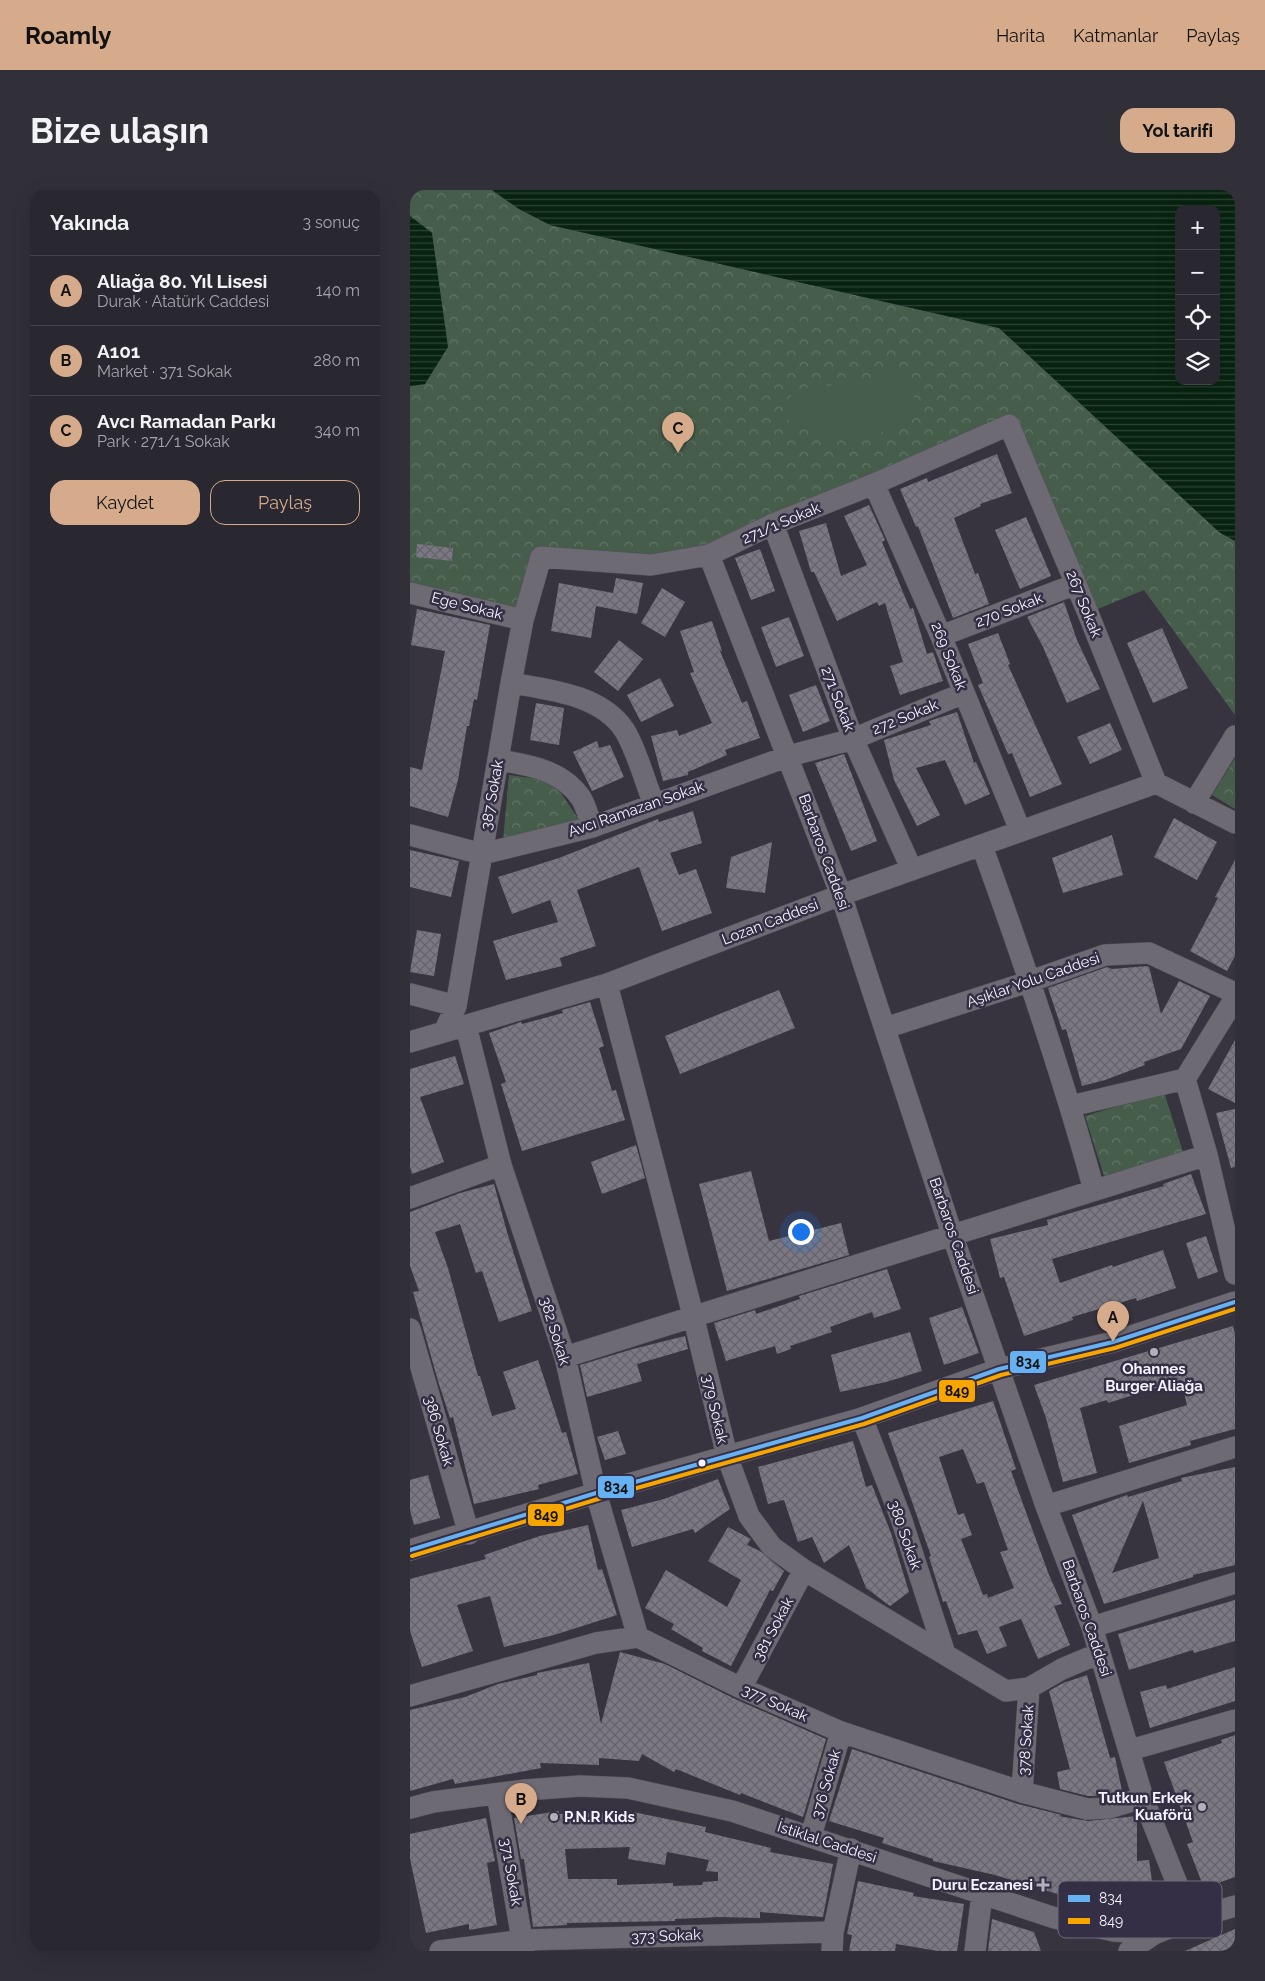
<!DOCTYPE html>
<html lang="tr">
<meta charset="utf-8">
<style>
:root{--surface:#292730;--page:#312f38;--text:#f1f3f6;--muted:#a5a5ab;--line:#45444c;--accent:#d6ab8b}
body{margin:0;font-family:Raleway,sans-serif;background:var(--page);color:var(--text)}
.controls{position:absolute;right:15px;top:15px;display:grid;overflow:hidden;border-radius:10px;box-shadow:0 5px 20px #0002}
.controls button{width:45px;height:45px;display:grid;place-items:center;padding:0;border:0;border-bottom:1px solid var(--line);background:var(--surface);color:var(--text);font:25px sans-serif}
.you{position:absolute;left:390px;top:1041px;width:18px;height:18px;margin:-12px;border:4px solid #fff;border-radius:50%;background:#1a73e8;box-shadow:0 0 0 8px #1a73e833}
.badge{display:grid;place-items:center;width:32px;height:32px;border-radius:50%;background:var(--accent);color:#111;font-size:16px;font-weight:700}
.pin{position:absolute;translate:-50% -41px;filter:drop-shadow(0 1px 2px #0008)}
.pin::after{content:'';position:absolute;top:26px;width:18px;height:15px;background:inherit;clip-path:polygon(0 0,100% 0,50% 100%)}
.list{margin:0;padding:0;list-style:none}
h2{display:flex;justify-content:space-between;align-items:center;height:65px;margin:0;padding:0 20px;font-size:21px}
h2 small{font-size:16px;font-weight:400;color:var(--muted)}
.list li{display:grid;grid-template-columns:32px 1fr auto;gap:15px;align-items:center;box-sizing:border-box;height:70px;padding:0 20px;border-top:1px solid var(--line)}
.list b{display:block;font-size:19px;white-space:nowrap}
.list p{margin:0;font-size:16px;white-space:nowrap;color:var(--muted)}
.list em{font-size:16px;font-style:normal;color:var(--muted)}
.actions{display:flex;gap:10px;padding:15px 20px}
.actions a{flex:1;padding:11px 0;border:1px solid var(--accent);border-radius:15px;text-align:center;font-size:18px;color:var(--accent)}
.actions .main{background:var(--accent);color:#111}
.icon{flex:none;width:28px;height:28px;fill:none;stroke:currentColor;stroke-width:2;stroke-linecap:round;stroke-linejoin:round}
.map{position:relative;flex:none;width:825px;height:1761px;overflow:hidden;border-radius:15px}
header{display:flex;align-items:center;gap:30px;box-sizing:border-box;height:70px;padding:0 25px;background:var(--accent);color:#111}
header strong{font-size:24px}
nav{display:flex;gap:28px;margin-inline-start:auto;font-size:18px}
.intro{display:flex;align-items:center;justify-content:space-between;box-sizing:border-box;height:120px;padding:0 30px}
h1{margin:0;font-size:35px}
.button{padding:12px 22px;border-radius:15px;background:var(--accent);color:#111;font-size:18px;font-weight:700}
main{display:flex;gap:30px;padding:0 30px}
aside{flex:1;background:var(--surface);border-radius:15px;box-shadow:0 5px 20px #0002}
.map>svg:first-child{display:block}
.forest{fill:url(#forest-crowns)}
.pitch{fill:#465d4c}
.water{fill:url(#water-rules);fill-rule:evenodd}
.building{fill:url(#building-cross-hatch);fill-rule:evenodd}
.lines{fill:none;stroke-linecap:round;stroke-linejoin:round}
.minor-casing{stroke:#53515a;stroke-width:22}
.minor{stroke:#6d6a74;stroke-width:21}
.bus-1-casing{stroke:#352f45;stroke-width:8}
.bus-2-casing{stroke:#352f45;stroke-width:8}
.bus-1{stroke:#66b1f2;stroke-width:4}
.bus-2{stroke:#f7a600;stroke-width:4}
.poi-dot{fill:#b2b0bc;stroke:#352f45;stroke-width:2}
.bus-dot{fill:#f5f3fe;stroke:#352f45;stroke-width:2}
.labels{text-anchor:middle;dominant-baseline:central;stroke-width:5;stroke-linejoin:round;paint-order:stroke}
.street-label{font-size:15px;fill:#f5f3fe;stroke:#352f45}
.poi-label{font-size:15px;font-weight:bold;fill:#f5f3fe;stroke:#352f45;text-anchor:end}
.key{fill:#352f45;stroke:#6f6a7c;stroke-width:1}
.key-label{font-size:14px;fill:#f5f3fe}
.line-badge{stroke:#352f45;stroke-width:2}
.pale-badge-label{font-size:14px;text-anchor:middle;font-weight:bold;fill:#111}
</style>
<header>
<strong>Roamly</strong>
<nav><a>Harita</a><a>Katmanlar</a><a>Paylaş</a></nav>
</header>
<div class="intro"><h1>Bize ulaşın</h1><a class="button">Yol tarifi</a></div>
<main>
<aside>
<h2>Yakında<small>3 sonuç</small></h2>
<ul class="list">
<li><span class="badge">A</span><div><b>Aliağa 80. Yıl Lisesi</b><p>Durak · Atatürk Caddesi</p></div><em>140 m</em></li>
<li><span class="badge">B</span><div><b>A101</b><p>Market · 371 Sokak</p></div><em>280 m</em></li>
<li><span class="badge">C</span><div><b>Avcı Ramadan Parkı</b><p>Park · 271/1 Sokak</p></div><em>340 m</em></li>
</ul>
<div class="actions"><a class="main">Kaydet</a><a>Paylaş</a></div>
</aside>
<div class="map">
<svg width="825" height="1761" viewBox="0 0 825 1761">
<defs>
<pattern id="forest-crowns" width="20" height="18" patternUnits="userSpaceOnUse" patternTransform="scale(1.25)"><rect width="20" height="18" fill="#465d4c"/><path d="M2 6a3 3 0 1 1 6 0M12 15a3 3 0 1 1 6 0" fill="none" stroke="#617567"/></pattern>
<pattern id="water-rules" width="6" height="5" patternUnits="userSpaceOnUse" patternTransform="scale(1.25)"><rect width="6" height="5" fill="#072310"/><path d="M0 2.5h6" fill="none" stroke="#2c4334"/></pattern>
<pattern id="building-cross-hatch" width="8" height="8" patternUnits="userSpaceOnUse" patternTransform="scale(1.25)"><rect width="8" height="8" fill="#7b7883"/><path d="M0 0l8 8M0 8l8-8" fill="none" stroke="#65636a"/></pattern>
</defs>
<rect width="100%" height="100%" fill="#373440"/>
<path class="forest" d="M0 0H82L109 19 141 35 589 138 809 342 825 351V525L734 400 678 423 599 235 299 365 131 367 113 430 0 403V196L15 194 22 43 0 26Z
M825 568V619L802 605Z
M99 585 143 591 169 630 93 651Z
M754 902 773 962 694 986 675 926Z"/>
<path class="pitch" d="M483 180 496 183 505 196 504 211 497 230 478 241 429 250 384 236 374 226 373 214C394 191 411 198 438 194 453 192 469 185 483 180Z"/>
<path class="water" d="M82 0H825V351L809 342 589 138 140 35 109 19ZM769 19H806V191H769Z
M0 26 22 43 38 157 15 194 0 196Z"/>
<path class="building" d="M587 264 602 303 570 314 571 316 544 328 565 384 568 383 579 414 543 428 508 336 506 337 490 299 517 288 518 292Z
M459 315 475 350 472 352 500 419 503 418 517 464 523 462 533 491 490 505 480 476 493 472 475 413 469 416 467 412 427 431 404 382H401L389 341 416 333 431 386 457 375 434 326Z
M616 327 641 386 610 399 585 340Z
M7 354 43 358 42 371 6 367Z
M350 359 365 401 341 410 325 368Z
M206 388 233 393 227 424 186 416 181 448 141 441 149 393 203 403Z
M252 398 275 412 255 447 231 433Z
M654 412 667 450 690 499 657 513 633 457 617 427Z
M7 419 80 435 67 510 64 509 59 536H57L48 590 38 627 0 616V577L12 580 35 461 1 455Z
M379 427 394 466 366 477 351 437Z
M302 431 312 461H310L332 513 337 511 350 548 315 560 317 565 278 582V585L253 591 241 546 267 540 269 546 302 533 280 483 284 482 270 441Z
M752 438 778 498 743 513 717 453Z
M588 443 600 474 598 475 652 594 620 607 602 563 598 564 568 495 573 493 558 454Z
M209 450 233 469 208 501 184 482Z
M250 488 264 516 231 532 217 505Z
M406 495 420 531 393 542 379 505Z
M126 513 154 518 149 555 120 550Z
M547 522 564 573 566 572 580 604 555 615 535 570 506 578 530 625 507 636 484 590 474 550 521 535 519 531Z
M700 533 712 560 680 574 667 547Z
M187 551 189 558 200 555 214 587 182 601 163 562Z
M434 564 467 651 441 661 405 573Z
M283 621 292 653 260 663 269 685 286 679 302 723 252 741 229 677 167 700 186 756 150 768 152 776 96 790 83 751 148 732 140 710 102 724 88 687 149 668 248 629 249 632Z
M764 628 807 652 787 690 744 667Z
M702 645 713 685 653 703 642 668Z
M362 652 355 703 316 698 321 667Z
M0 660 49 671 41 707 0 697Z
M825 670V766L817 781 780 761 808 708 805 707Z
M7 740 31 744 24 786 0 782Z
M737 776 739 777 751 824 769 791 800 806 771 859 734 872 735 875 695 890 672 896 656 839 652 840 638 798 697 777 702 779Z
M369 800 385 838 270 884 255 846Z
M180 812 194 856 189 858 202 901 206 900 215 930 112 961 91 894 96 892 79 843 111 832 112 834 153 823 152 820Z
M825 850V913L798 899Z
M45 866 54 894 10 907 34 972 2 984 0 977V879Z
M825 919V977L821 978 806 923Z
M226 955 235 988 192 1004 181 972Z
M341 981 359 1051 431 1033 439 1065 317 1101 289 994Z
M781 984 796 1024 642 1069 650 1093 702 1075 703 1077 753 1060 766 1098 727 1111 726 1108 662 1127 663 1130 614 1146 594 1087 590 1088 580 1049 638 1035 637 1030 754 996 753 994Z
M84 994 97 1042 122 1121 89 1132 72 1081 66 1083 50 1034 25 1042 38 1078 68 1186H70L82 1226 106 1219 93 1182 128 1170 152 1243 156 1242 168 1284 128 1295 129 1299 64 1314 43 1227 40 1228 28 1191 3 1102 9 1101 0 1076V1022L50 1003Z
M796 1046 808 1082 788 1089 776 1053Z
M477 1079 491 1119 464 1128 462 1122 420 1137 422 1142 380 1156 381 1159 367 1164 365 1156 316 1171 304 1133 345 1120 346 1124 390 1109 389 1106Z
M552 1117 569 1163 534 1175 519 1128Z
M823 1136 825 1144V1239L780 1251 781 1255 719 1273 709 1236 777 1215 771 1190 698 1213 697 1210 670 1218 687 1283 653 1292 636 1228 624 1195Z
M500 1142 512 1181 476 1192 430 1202 421 1165Z
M275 1146 278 1159 227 1174 232 1191 177 1207 170 1175 223 1159Z
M583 1211 606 1279 601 1281 639 1385 652 1414 644 1416 660 1455 628 1469 611 1429 589 1437 597 1456 577 1464 567 1440 548 1445 536 1411 533 1412 519 1367 521 1366 478 1243ZM553 1259 567 1294 574 1292 598 1360 590 1362 604 1398 578 1408 577 1404 573 1405 551 1349 562 1345 554 1323 548 1325 529 1267Z
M208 1241 216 1264 195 1270 187 1247Z
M443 1251 456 1297 462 1295 481 1343 499 1402 480 1416 456 1398 439 1355 414 1373 402 1347 388 1352 374 1310 358 1314 348 1277Z
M825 1277V1375L783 1385V1387L694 1414 662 1325 717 1305 718 1307 772 1291 771 1288ZM733 1311 749 1368 702 1383Z
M18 1285 30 1328 4 1335 0 1320V1290Z
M308 1289 320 1319 285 1343 283 1339 222 1357 211 1320 254 1309Z
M178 1335 188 1380 192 1379 207 1425 144 1445 94 1457 80 1406 47 1415 63 1461 12 1477 0 1441V1389L76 1369 74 1365 130 1346Z
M318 1337 341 1349 337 1355 350 1361 374 1381 363 1401 360 1400 321 1476 292 1461 293 1458 261 1439 264 1434 235 1418 256 1380 317 1417 331 1390 298 1371Z
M825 1410V1451L784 1463 783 1460 719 1480 708 1444Z
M210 1462 255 1474 325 1509 416 1549 393 1627 331 1603 330 1605 266 1579 264 1582 232 1564 229 1571 189 1568V1575L130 1573 131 1578 45 1594 43 1589 0 1601V1520L55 1507 88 1494 127 1485V1483L179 1473 191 1534Z
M825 1477V1511L740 1538 730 1502 756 1495 757 1499Z
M677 1485 700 1568 705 1567 712 1601 697 1606H678L650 1599 647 1582 660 1579 639 1501 653 1493Z
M825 1545V1687L794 1698 777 1654 783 1652 754 1572 812 1553 811 1550Z
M442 1559 608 1614 652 1625 648 1626 678 1631 727 1626V1671L739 1670 743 1698 707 1709 654 1706 585 1685 523 1671V1669L472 1653 474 1648 419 1631Z
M149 1621V1624L223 1622 296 1637 295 1642 361 1658 360 1662 423 1674 413 1727 350 1722V1728L310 1727 265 1729V1731L157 1733V1735L123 1737 114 1669H111L104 1628ZM220 1657 218 1669 255 1675 257 1662 299 1670 296 1681 308 1682V1691L293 1692 292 1695 263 1696V1693L207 1695V1689H158L155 1659Z
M76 1628 85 1671 77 1673 87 1735 59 1740V1734L16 1743 0 1669V1644Z
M448 1691 504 1703 503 1706 554 1714 547 1761H528L486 1754 485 1761H439L442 1745 437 1744Z
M582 1729 624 1742 631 1761H578Z
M825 1739V1761H775Z"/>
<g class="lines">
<g class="minor-casing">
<path id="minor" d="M464 294 531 446 610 640
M363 334 443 549 502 680
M299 365 431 705 542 1044 636 1316 682 1437 733 1608 781 1729
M0 403 113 430
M531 446 666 394
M101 493C141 500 192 505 215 541 227 561 235 592 244 614
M89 570C119 575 152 580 171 608 176 616 179 628 182 637
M784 613 825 546
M0 645 72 664 182 637 379 566 443 549 554 503
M572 656C613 769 652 883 684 1000
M197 794 283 1125 317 1266 339 1326 362 1357 394 1380 596 1501 619 1498 652 1479 690 1463
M0 804 46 816
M56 836 91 975 155 1167 186 1303 228 1447
M475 838 621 791 695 765 739 763 825 803
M34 842 46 816 101 493 113 430 131 367 241 375 299 365 363 334 464 294 599 235 678 423 746 593
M0 852 197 794 431 705 746 593 825 633
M775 889 825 808
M661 916 775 889 797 965 825 1084
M0 1008 91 975
M0 1139 59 1344
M155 1167 797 965
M452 1228 491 1328 535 1464
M636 1316 825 1257
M0 1360 186 1303 452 1228 589 1179 703 1152 825 1112
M682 1437 825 1393
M331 1498 394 1380
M0 1506 186 1453 228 1447 331 1498 431 1542 612 1602 677 1619 699 1618 733 1608
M720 1560 825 1530
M612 1602 619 1498
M87 1604 114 1761
M0 1618 23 1612 115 1600 170 1596 218 1598 322 1621 645 1728 704 1741 744 1744 781 1729 825 1716
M401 1646 431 1542
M30 1761 113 1750 423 1742
M422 1761 423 1742 441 1659
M565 1761 572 1704
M719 1761 744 1744"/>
</g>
<use href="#minor" class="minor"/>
<g class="bus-1-casing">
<path id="bus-1" d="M0 1360 186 1303 452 1228 589 1179 703 1152 825 1112"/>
</g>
<g class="bus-2-casing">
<path id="bus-2" d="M2 1366 188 1309 454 1234 591 1185 705 1158 825 1119"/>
</g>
<use href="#bus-1" class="bus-1"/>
<use href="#bus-2" class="bus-2"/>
</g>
<g class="poi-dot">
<circle cx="744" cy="1162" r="5"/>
<circle cx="792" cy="1617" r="5"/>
<circle cx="144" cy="1627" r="5"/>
<path d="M630.5 1687.5h5v5h5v5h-5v5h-5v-5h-5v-5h5z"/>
</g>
<circle class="bus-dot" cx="292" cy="1273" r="4.5"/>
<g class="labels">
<g class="street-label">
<text transform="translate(371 333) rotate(-23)">271/1 Sokak</text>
<text transform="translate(674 414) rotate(68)">267 Sokak</text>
<text transform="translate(57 416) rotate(14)">Ege Sokak</text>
<text transform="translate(599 420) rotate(-21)">270 Sokak</text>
<text transform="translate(539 466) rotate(68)">269 Sokak</text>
<text transform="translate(428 509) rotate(69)">271 Sokak</text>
<text transform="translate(495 527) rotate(-22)">272 Sokak</text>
<text transform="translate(82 605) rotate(-80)">387 Sokak</text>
<text transform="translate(226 619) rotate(-19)">Avcı Ramazan Sokak</text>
<text transform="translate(414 662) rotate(70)">Barbaros Caddesi</text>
<text transform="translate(360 732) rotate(-21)">Lozan Caddesi</text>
<text transform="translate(623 790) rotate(-19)">Aşıklar Yolu Caddesi</text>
<text transform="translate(544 1046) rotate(71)">Barbaros Caddesi</text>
<text transform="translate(145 1141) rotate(73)">382 Sokak</text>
<text transform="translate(305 1219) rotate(77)">379 Sokak</text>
<text transform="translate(29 1241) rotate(74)">386 Sokak</text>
<text transform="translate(495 1345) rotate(71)">380 Sokak</text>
<text transform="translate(677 1428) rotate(71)">Barbaros Caddesi</text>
<text transform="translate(363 1439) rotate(-62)">381 Sokak</text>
<text transform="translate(365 1513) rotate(24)">377 Sokak</text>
<text transform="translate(616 1550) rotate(-86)">378 Sokak</text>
<text transform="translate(416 1594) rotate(-74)">376 Sokak</text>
<text transform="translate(417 1652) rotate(18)">İstiklal Caddesi</text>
<text transform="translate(101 1682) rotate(80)">371 Sokak</text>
<text transform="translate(256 1746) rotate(-2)">373 Sokak</text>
</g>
<g class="poi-label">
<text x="744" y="1179" text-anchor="middle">Ohannes<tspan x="744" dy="17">Burger Aliağa</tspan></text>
<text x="782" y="1608">Tutkun Erkek<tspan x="782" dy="17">Kuaförü</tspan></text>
<text x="154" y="1627" text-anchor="start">P.N.R Kids</text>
<text x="623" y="1695">Duru Eczanesi</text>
</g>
</g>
<rect x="648" y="1691" width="164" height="57" rx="8" class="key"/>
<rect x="658" y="1705" width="22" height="7" fill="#66b1f2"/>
<rect x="658" y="1728" width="22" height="6" fill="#f7a600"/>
<g class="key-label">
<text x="689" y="1713">834</text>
<text x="689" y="1736">849</text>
</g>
<g class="line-badge">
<rect x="599" y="1160" width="38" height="24" rx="5" fill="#66b1f2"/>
<rect x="528" y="1189" width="38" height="24" rx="5" fill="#f7a600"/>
<rect x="187" y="1285" width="38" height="24" rx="5" fill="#66b1f2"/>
<rect x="117" y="1313" width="38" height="24" rx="5" fill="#f7a600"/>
</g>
<g class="pale-badge-label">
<text x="618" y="1177">834</text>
<text x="547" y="1206">849</text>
<text x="206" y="1302">834</text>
<text x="136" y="1330">849</text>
</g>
</svg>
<div class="controls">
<button>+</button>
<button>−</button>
<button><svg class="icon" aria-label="locate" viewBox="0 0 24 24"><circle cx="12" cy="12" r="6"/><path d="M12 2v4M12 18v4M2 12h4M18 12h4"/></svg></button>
<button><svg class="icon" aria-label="layers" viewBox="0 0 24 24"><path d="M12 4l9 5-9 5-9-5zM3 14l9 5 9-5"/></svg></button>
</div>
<div class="you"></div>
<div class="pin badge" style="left:703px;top:1152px">A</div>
<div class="pin badge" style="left:111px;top:1634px">B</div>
<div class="pin badge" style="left:268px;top:263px">C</div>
</div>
</main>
